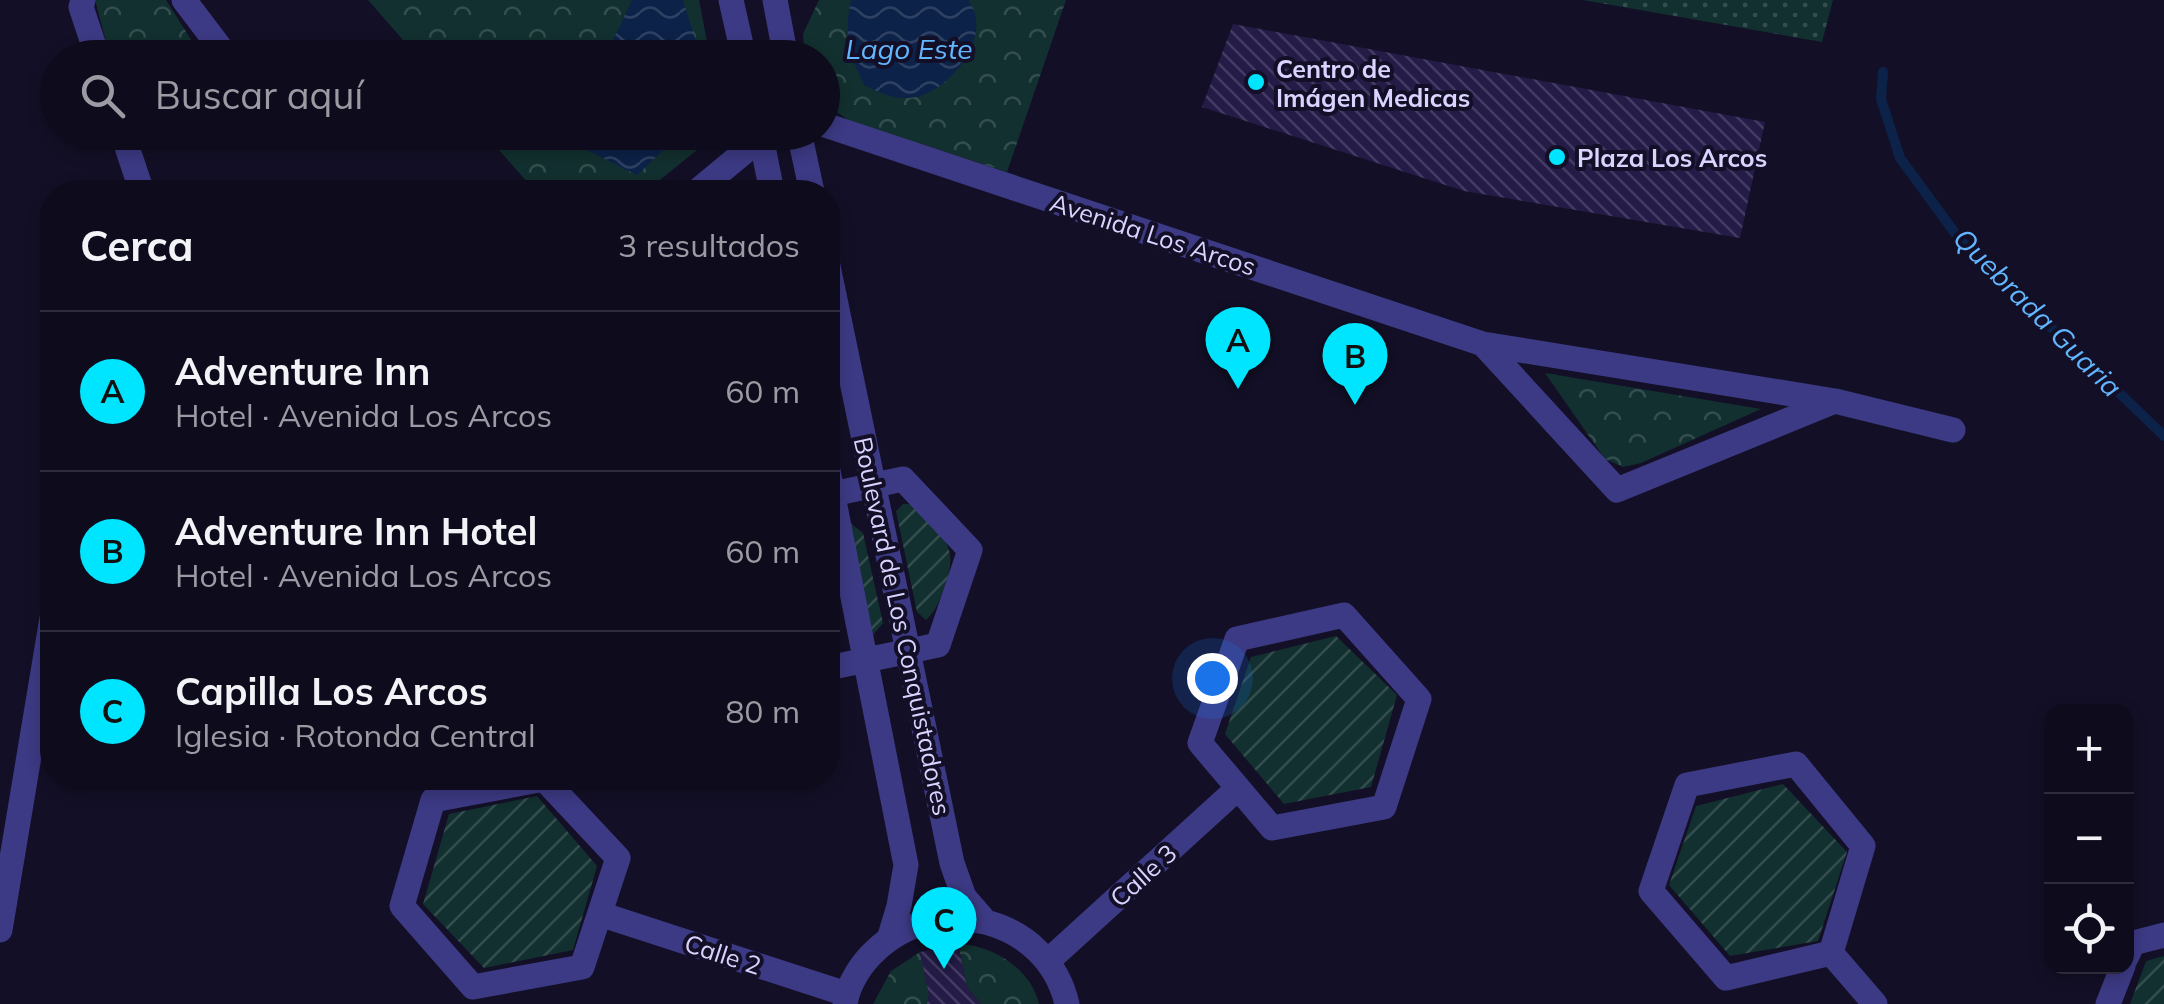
<!DOCTYPE html>
<html lang="es">
<meta charset="utf-8">
<style>
:root{--surface:#0e0b1c;--page:#171425;--text:#f1f3f6;--muted:#9b9ba3;--line:#2e2b3b;--accent:#00e5ff}
body{margin:0;font-family:Mulish,sans-serif;background:var(--page);color:var(--text)}
.controls{position:absolute;right:30px;bottom:30px;display:grid;overflow:hidden;border-radius:20px;box-shadow:0 5px 15px #0003}
.controls button{width:90px;height:90px;display:grid;place-items:center;padding:0;border:0;border-bottom:2px solid var(--line);background:var(--surface);color:var(--text);font:50px sans-serif}
.you{position:absolute;left:1212px;top:678px;width:35px;height:35px;margin:-25px;border:8px solid #fff;border-radius:50%;background:#1a73e8;box-shadow:0 0 0 15px #1a73e833}
.badge{display:grid;place-items:center;width:65px;height:65px;border-radius:50%;background:var(--accent);color:#111;font-size:32px;font-weight:700}
.pin{position:absolute;translate:-50% -82px;filter:drop-shadow(0 2px 5px #0008)}
.pin::after{content:'';position:absolute;top:52px;width:35px;height:30px;background:inherit;clip-path:polygon(0 0,100% 0,50% 100%)}
.list{margin:0;padding:0;list-style:none}
h2{display:flex;justify-content:space-between;align-items:center;height:130px;margin:0;padding:0 40px;font-size:42px}
h2 small{font-size:32px;font-weight:400;color:var(--muted)}
.list li{display:grid;grid-template-columns:65px 1fr auto;gap:30px;align-items:center;box-sizing:border-box;height:160px;padding:0 40px;border-top:2px solid var(--line)}
.list b{display:block;font-size:38px;white-space:nowrap}
.list p{margin:0;font-size:32px;white-space:nowrap;color:var(--muted)}
.list em{font-size:32px;font-style:normal;color:var(--muted)}
.icon{flex:none;width:55px;height:55px;fill:none;stroke:currentColor;stroke-width:2;stroke-linecap:round;stroke-linejoin:round}
.map{position:relative;flex:none;width:2164px;height:1004px;overflow:hidden}
.search{position:absolute;background:var(--surface);box-shadow:0 5px 15px #0003;left:40px;top:40px;width:800px;height:110px;display:flex;align-items:center;gap:25px;box-sizing:border-box;padding:0 35px;border-radius:55px;color:var(--muted);font-size:38px}
.panel{position:absolute;background:var(--surface);box-shadow:0 5px 15px #0003;left:40px;top:180px;width:800px;height:610px;border-radius:40px}
.map>svg:first-child{display:block}
.grass{fill:url(#grass-dots)}
.forest{fill:url(#forest-crowns)}
.garden{fill:url(#garden-furrows)}
.water{fill:url(#water-waves)}
.lines{fill:none;stroke-linecap:round;stroke-linejoin:round}
.stream{stroke:#0c2248;stroke-width:10}
.building{fill:url(#building-back-hatch)}
.minor{stroke:#3d3a85;stroke-width:25}
.poi-dot{fill:#00e5ff;stroke:#130f26;stroke-width:4}
.labels{text-anchor:middle;dominant-baseline:central;stroke-width:8;stroke-linejoin:round;paint-order:stroke}
.poi-label{font-size:25px;font-weight:bold;fill:#d9d4ff;stroke:#130f26;text-anchor:start}
.street-label{font-size:25px;fill:#d9d4ff;stroke:#130f26}
.water-label{font-size:28px;font-style:italic;fill:#62b6ff;stroke:#130f26}
</style>
<div class="map">
<svg width="2164" height="1004" viewBox="0 0 2164 1004">
<defs>
<pattern id="grass-dots" width="8" height="8" patternUnits="userSpaceOnUse" patternTransform="scale(2.5)"><rect width="8" height="8" fill="#12302f"/><path d="M2 2h.1M6 6h.1" fill="none" stroke="#344d4e" stroke-width="1.8" stroke-linecap="round"/></pattern>
<pattern id="forest-crowns" width="20" height="18" patternUnits="userSpaceOnUse" patternTransform="scale(2.5)"><rect width="20" height="18" fill="#12302f"/><path d="M2 6a3 3 0 1 1 6 0M12 15a3 3 0 1 1 6 0" fill="none" stroke="#344d4e"/></pattern>
<pattern id="garden-furrows" width="10" height="10" patternUnits="userSpaceOnUse" patternTransform="scale(2.5)"><rect width="10" height="10" fill="#12302f"/><path d="M-1 1l2-2M0 10L10 0M9 11l2-2" fill="none" stroke="#344d4e"/></pattern>
<pattern id="water-waves" width="16" height="10" patternUnits="userSpaceOnUse" patternTransform="scale(2.5)"><rect width="16" height="10" fill="#0c2248"/><path d="M0 5q4-4 8 0t8 0" fill="none" stroke="#2f4163"/></pattern>
<pattern id="building-back-hatch" width="6" height="6" patternUnits="userSpaceOnUse" patternTransform="scale(2.5)"><rect width="6" height="6" fill="#241b47"/><path d="M-1 5l2 2M0 0l6 6M5-1l2 2" fill="none" stroke="#433b63"/></pattern>
</defs>
<rect width="100%" height="100%" fill="#130f26"/>
<path class="grass" d="M1583 0H1833L1822 42Z"/>
<path class="forest" d="M95 0H166L202 57H110Z
M368 0H699L710 57H418Z
M819 0H1066L1007 172 848 120 823 102 822 58 805 57 803 34Z
M484 133H718L645 192H536Z
M1545 373 1761 409 1641 463 1623 467 1605 459Z
M958 944C993 945 1031 969 1039 1004H981L967 987Z
M920 952 929 995 927 1004H873L891 971Z"/>
<path class="garden" d="M903 504H912C939 533 961 544 945 585 940 599 937 610 926 620L917 612 896 511Z
M849 522 863 533 883 623 873 635Z
M1336 636 1397 695 1371 787 1284 804 1225 734 1251 657Z
M1783 784 1847 852 1818 941 1730 956 1669 885 1696 806Z
M537 796 597 866 573 950 484 968 423 904 449 814Z
M2164 956V1004H2130L2146 961Z"/>
<path class="water" d="M632 0H683L701 57H605Z
M851 0H968C996 35 948 96 909 98 892 99 878 92 864 85 848 52 844 36 851 0Z
M571 133V132L682 133 637 175 567 140Z"/>
<g class="lines">
<path class="stream" d="M1883 72 1881 99 1900 158 1960 240 2164 436"/>
</g>
<path class="building" d="M1233 24 1765 122 1740 238 1464 191 1202 107Z
M958 944 967 987 981 1004H927L929 995 920 952Z"/>
<g class="lines">
<path class="minor" d="M83 0 81 7 98 58
M184 0 228 58
M731 0 744 58
M775 0 786 58
M822 124 1483 344 1835 401 1953 430
M122 132 142 192
M760 132 772 192
M799 132 812 192
M696 192 761 138 779 132
M828 266 952 863 964 897 983 919
M1483 344 1617 490 1835 401
M828 471 906 865 899 906 890 936
M828 495 903 479 970 550 938 645 828 668
M1344 615 1419 699 1384 807 1272 828 1200 743 1237 639Z
M1796 764 1863 846 1831 953 1726 978 1651 891 1687 785Z
M544 779 618 858 582 967 473 987 402 906 433 800Z
M600 914 846 994
M0 930 52 618
M1831 953 1875 1004
M2126 958 2133 943 2164 935
M1048 961 1237 789
M845 1004C848 984 861 964 875 951 937 891 1047 917 1067 1004
M2108 1004 2123 966"/>
</g>
<g class="poi-dot">
<circle cx="1256" cy="82" r="10"/>
<circle cx="1557" cy="157" r="10"/>
</g>
<g class="labels">
<g class="poi-label">
<text x="1276" y="68">Centro de<tspan x="1276" dy="29">Imágen Medicas</tspan></text>
<text x="1577" y="157">Plaza Los Arcos</text>
</g>
<g class="street-label">
<text transform="translate(1153 234) rotate(18)">Avenida Los Arcos</text>
<text transform="translate(903 626) rotate(78)">Boulevard de Los Conquistadores</text>
<text transform="translate(1143 875) rotate(-42)">Calle 3</text>
<text transform="translate(723 954) rotate(18)">Calle 2</text>
</g>
<g class="water-label">
<text x="909" y="48">Lago Este</text>
<text transform="translate(2038 312) rotate(45)">Quebrada Guaria</text>
</g>
</g>
</svg>
<div class="controls">
<button>+</button>
<button>−</button>
<button><svg class="icon" aria-label="locate" viewBox="0 0 24 24"><circle cx="12" cy="12" r="6"/><path d="M12 2v4M12 18v4M2 12h4M18 12h4"/></svg></button>
</div>
<div class="you"></div>
<div class="pin badge" style="left:1238px;top:389px">A</div>
<div class="pin badge" style="left:1355px;top:405px">B</div>
<div class="pin badge" style="left:944px;top:969px">C</div>
<div class="search"><svg class="icon" aria-label="search" viewBox="0 0 24 24"><circle cx="10" cy="10" r="6"/><path d="M15 15l6 6"/></svg>Buscar aquí</div>
<section class="panel">
<h2>Cerca<small>3 resultados</small></h2>
<ul class="list">
<li><span class="badge">A</span><div><b>Adventure Inn</b><p>Hotel · Avenida Los Arcos</p></div><em>60 m</em></li>
<li><span class="badge">B</span><div><b>Adventure Inn Hotel</b><p>Hotel · Avenida Los Arcos</p></div><em>60 m</em></li>
<li><span class="badge">C</span><div><b>Capilla Los Arcos</b><p>Iglesia · Rotonda Central</p></div><em>80 m</em></li>
</ul>
</section>
</div>
